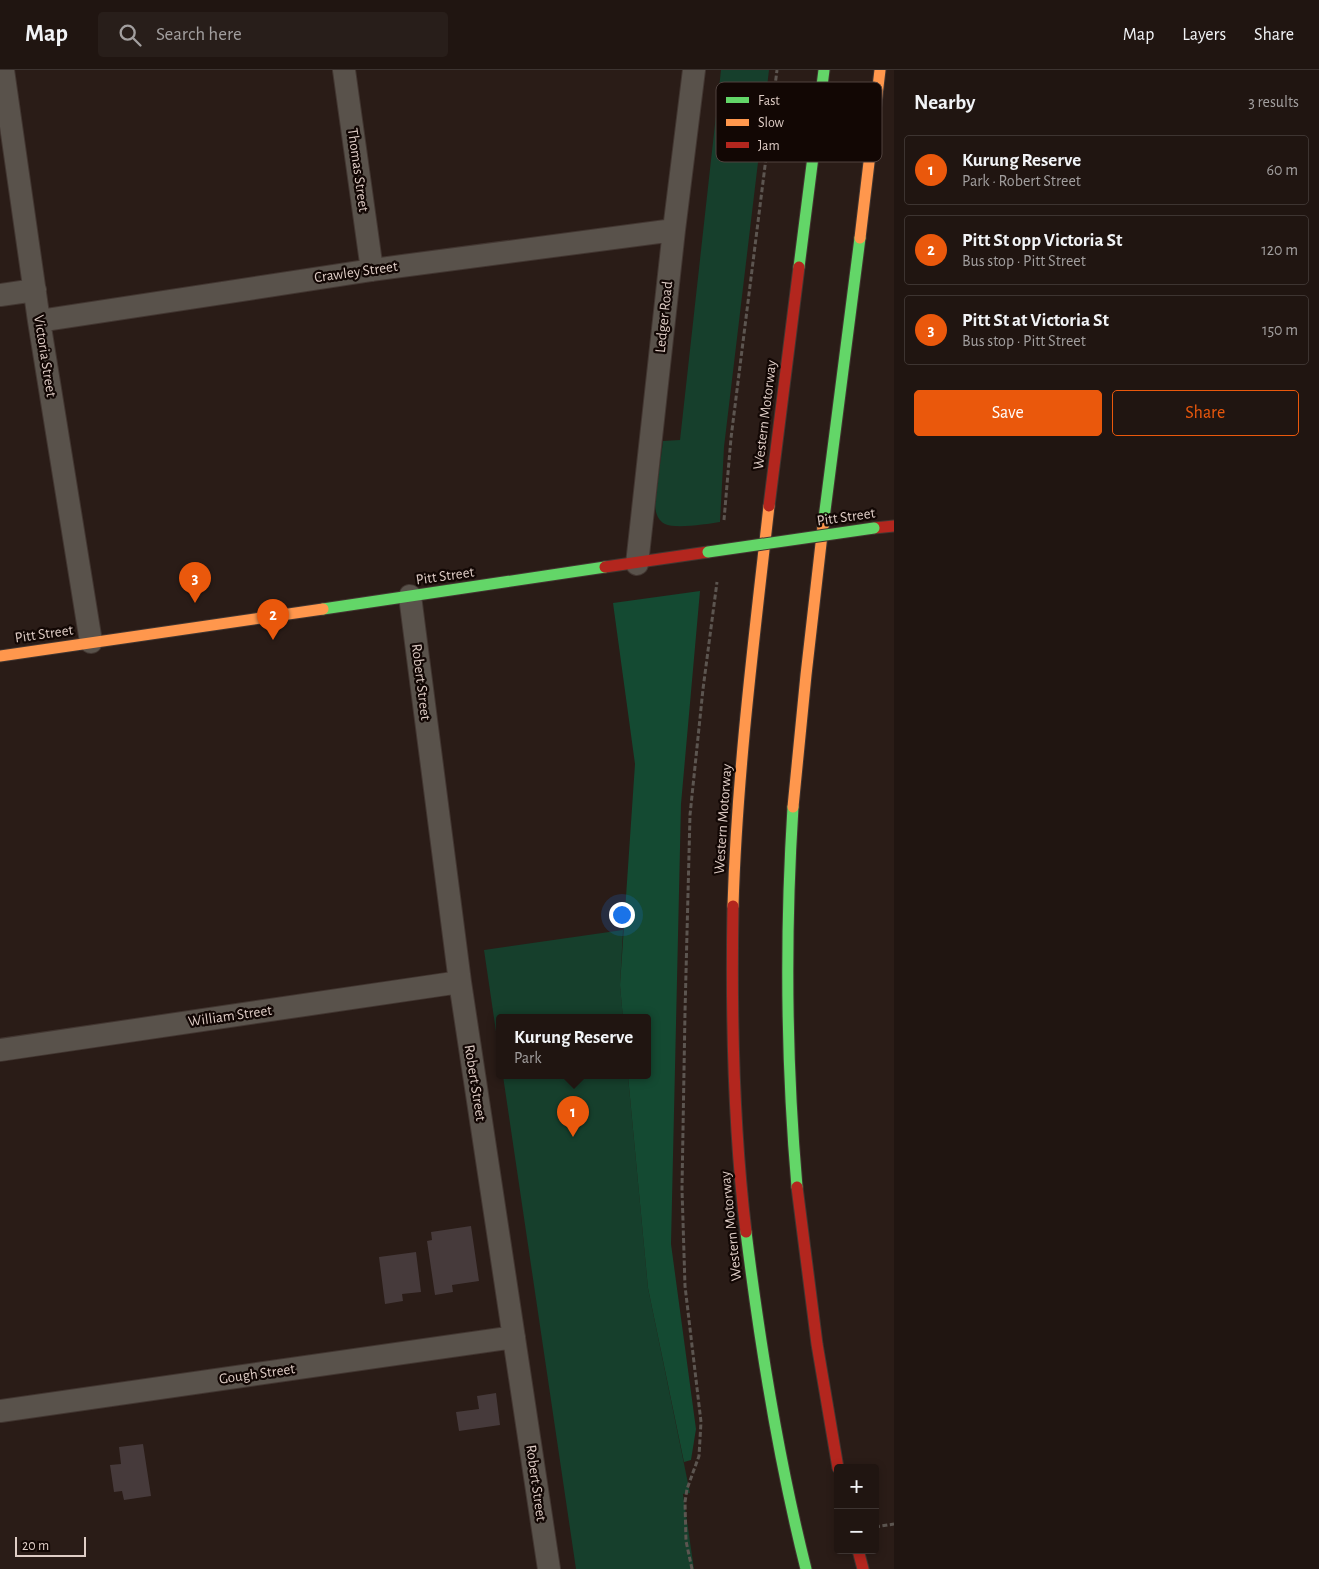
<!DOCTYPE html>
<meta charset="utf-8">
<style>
:root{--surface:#201511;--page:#281e1a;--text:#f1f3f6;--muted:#a29f9f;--line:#3d3431;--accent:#ea580c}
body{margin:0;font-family:"Alegreya Sans",sans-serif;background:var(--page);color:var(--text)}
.controls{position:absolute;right:15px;bottom:15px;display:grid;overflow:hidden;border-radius:5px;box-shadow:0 2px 8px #0003}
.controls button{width:45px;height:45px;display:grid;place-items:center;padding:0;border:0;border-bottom:1px solid var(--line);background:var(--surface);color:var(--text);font:25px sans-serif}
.scale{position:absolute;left:15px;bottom:12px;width:71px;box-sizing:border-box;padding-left:5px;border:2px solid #dfcdc6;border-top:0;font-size:14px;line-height:18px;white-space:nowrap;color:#dfcdc6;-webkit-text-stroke:4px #120704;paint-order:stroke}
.you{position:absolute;left:621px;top:844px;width:18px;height:18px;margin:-12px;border:4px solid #fff;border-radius:50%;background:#1a73e8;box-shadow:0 0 0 8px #1a73e833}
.badge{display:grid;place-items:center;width:32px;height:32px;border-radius:50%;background:var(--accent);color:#fff;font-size:16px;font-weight:700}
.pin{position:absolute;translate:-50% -41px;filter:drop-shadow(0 1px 2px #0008)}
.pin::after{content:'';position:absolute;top:26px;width:18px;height:15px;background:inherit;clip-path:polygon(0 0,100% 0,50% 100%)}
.popup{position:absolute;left:496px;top:944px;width:155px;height:65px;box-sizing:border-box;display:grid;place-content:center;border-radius:5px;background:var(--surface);filter:drop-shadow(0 1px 4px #0005);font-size:16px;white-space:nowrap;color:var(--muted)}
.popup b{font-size:19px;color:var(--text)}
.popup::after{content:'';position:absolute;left:50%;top:100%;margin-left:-10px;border:10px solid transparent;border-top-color:var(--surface)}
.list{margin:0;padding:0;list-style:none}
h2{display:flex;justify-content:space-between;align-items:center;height:65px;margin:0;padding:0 20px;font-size:21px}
h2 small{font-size:16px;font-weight:400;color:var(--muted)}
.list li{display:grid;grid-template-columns:32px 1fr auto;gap:15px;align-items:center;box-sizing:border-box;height:70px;margin:0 10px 10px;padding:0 10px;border:1px solid var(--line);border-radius:5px}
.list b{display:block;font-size:19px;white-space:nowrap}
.list p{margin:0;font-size:16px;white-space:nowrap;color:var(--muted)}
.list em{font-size:16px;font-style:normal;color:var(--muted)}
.actions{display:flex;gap:10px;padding:15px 20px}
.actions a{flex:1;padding:11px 0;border:1px solid var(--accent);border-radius:5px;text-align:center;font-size:18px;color:var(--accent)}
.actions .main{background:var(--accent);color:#fff}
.icon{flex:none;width:28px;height:28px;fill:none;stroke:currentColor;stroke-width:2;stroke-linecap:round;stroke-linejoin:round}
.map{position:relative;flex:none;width:894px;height:1499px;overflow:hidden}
header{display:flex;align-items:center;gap:30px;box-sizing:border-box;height:70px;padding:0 25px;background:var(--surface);border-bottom:1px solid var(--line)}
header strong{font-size:24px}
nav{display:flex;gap:28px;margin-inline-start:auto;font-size:18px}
.search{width:350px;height:45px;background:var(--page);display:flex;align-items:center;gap:12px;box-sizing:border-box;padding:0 18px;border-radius:5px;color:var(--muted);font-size:19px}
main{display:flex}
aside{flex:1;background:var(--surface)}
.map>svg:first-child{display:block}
.green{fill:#163f2c}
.forest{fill:#144a32}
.building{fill:#463a3b}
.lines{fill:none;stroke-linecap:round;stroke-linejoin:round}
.street-casing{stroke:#423631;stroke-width:24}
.fast-casing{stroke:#423631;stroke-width:13}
.slow-casing{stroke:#423631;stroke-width:13}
.jam-casing{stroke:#423631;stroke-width:13}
.path{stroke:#5c5550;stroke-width:3;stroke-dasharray:5 2.5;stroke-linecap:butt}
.street{stroke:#59524b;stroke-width:22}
.fast{stroke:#63d668;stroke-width:11}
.slow{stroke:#ff974d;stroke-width:11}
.jam{stroke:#b3261e;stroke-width:11}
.fast-bridge-casing{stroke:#423631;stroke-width:13;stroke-linecap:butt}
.fast-bridge{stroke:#63d668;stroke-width:11}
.labels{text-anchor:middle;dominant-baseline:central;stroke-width:4.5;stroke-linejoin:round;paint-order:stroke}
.street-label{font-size:15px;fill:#dfcdc6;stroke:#120704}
.key{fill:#120704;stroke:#50423e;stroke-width:1}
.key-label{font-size:14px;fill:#dfcdc6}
</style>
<header>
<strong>Map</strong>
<div class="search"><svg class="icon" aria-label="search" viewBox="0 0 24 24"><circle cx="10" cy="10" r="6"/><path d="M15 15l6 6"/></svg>Search here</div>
<nav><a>Map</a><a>Layers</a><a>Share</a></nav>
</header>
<main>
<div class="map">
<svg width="894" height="1499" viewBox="0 0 894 1499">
<rect width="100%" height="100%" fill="#2a1c17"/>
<path class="green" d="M721 0H769L724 377 720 452C708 454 675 459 665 454 657 450 655 441 655 433L663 371 680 370Z
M623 860 620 915 623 948H499V982L484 880Z
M503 1006H628L648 1218 690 1423 683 1424 694 1499H576Z"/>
<path class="forest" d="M700 521 681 734 671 1174 696 1359 691 1390 684 1392 648 1218 628 1006H647V948H623L620 915 635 694 613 533Z"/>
<path class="building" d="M471 1156 479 1211 452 1215 453 1222 435 1225 427 1171 432 1170 431 1162Z
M416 1182 421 1222 402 1224 403 1231 385 1234 379 1187Z
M496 1323 500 1355 459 1361 456 1342 479 1339 477 1326Z
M143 1374 151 1426 124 1430 122 1421 114 1422 110 1395 121 1394 119 1377Z"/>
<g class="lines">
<g class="street-casing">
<path id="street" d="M3 0 39 251 91 572
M344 0 372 200
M0 225 35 220
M39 251 372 200 674 160
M637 494 674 160 694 0
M410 526 460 912 549 1499
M0 980 460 912
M0 1341 514 1267"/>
</g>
<g class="fast-casing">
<path id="fast" d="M799 197 824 0
M823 456 860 168
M323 539 605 497
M793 737C785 864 786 990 797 1117
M746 1162C760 1275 778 1388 806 1499"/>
</g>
<g class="slow-casing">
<path id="slow" d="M860 168 880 0
M0 586 323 539
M793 737 806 605 823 456
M733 836C737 702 754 569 769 436"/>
</g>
<g class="jam-casing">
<path id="jam" d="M769 436 799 197
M874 458 894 456
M605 497 708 482
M733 836C731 945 733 1054 746 1162
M797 1117 817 1274 838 1398
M858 1480 863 1499"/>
</g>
<path class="path" d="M724 450 731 368 777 0
M875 1457 894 1454
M692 1499 686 1471 685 1432 687 1419 699 1386 701 1352 685 1216 682 1119 685 942 690 745 703 619 717 512"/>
<use href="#street" class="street"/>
<use href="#fast" class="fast"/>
<use href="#slow" class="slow"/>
<use href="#jam" class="jam"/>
<g class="fast-bridge-casing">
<path id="fast-bridge" d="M708 482 874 458"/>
</g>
<use href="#fast-bridge" class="fast-bridge"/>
</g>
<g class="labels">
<g class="street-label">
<text transform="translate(358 100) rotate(82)">Thomas Street</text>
<text transform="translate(356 202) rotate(-8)">Crawley Street</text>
<text transform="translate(664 247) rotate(-84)">Ledger Road</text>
<text transform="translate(45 286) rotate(81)">Victoria Street</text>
<text transform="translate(765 345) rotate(-83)">Western Motorway</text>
<text transform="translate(846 447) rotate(-8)">Pitt Street</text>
<text transform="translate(445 506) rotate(-8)">Pitt Street</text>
<text transform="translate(44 564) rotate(-8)">Pitt Street</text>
<text transform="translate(421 612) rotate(83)">Robert Street</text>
<text transform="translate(723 749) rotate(-86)">Western Motorway</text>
<text transform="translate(230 946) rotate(-8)">William Street</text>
<text transform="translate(475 1013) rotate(81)">Robert Street</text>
<text transform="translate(731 1156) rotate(-96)">Western Motorway</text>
<text transform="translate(257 1304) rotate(-8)">Gough Street</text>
<text transform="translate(536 1413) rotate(82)">Robert Street</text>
</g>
</g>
<rect x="716" y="12" width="166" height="80" rx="8" class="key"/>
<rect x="726" y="27" width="23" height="6" fill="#63d668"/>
<rect x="726" y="49" width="23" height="7" fill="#ff974d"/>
<rect x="726" y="72" width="23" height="6" fill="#b3261e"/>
<g class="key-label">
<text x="758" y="35">Fast</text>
<text x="758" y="57">Slow</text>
<text x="758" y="80">Jam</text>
</g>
</svg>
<div class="controls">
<button>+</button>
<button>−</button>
</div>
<div class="scale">20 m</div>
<div class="you"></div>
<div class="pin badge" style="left:573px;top:1067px">1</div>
<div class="popup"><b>Kurung Reserve</b>Park</div>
<div class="pin badge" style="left:273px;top:570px">2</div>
<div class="pin badge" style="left:195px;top:533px">3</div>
</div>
<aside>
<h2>Nearby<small>3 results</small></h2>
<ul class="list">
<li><span class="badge">1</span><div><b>Kurung Reserve</b><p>Park · Robert Street</p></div><em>60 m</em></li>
<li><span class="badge">2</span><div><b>Pitt St opp Victoria St</b><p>Bus stop · Pitt Street</p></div><em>120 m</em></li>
<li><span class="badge">3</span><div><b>Pitt St at Victoria St</b><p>Bus stop · Pitt Street</p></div><em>150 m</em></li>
</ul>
<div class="actions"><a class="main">Save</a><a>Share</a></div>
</aside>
</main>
